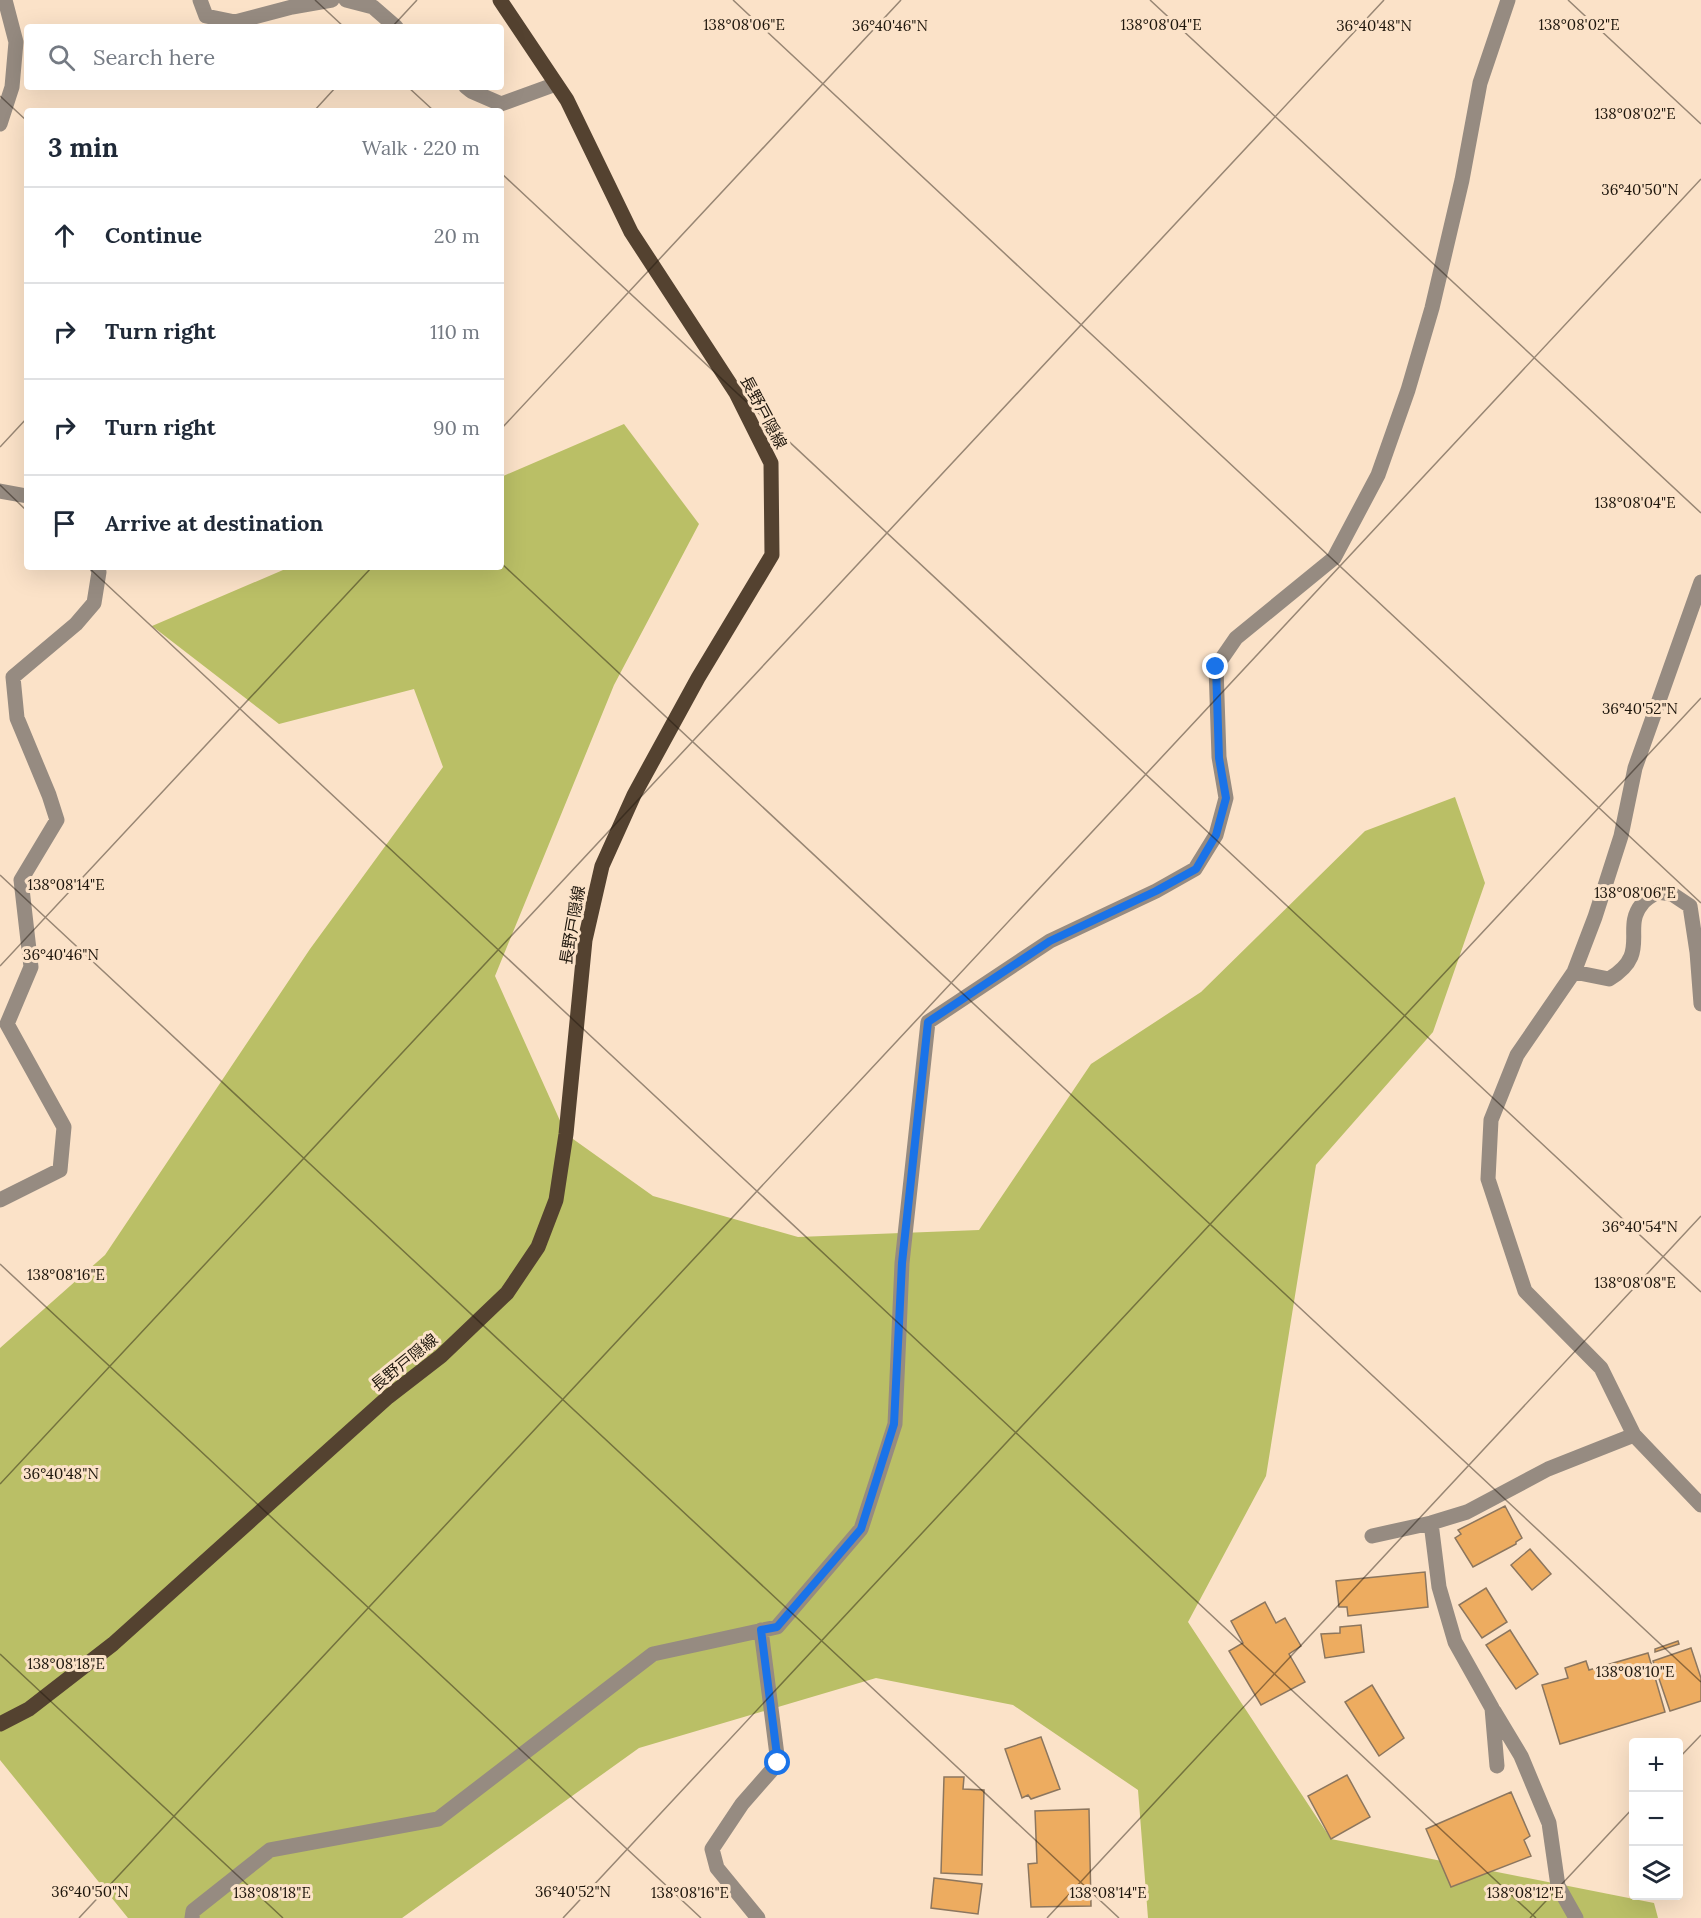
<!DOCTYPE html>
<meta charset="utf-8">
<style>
:root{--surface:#fff;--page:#f2f2f3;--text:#1f2937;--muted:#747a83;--line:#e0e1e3}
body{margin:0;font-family:Lora,"Noto Sans JP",serif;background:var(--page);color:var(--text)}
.controls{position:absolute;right:18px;bottom:18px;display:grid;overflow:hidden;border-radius:6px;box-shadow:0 6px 24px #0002}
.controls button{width:54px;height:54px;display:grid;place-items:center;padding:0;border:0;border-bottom:2px solid var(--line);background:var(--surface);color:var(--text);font:30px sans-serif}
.stop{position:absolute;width:18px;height:18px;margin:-14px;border:4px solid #1a73e8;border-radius:50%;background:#fff}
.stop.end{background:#1a73e8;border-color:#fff;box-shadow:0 2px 6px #0008}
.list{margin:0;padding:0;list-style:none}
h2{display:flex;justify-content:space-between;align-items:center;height:78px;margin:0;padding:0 24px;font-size:26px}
h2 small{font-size:20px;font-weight:400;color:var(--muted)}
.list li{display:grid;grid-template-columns:39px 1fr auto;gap:18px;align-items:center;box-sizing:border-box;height:96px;padding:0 24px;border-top:2px solid var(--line)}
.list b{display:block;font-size:22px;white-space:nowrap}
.list em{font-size:20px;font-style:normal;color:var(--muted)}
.icon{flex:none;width:33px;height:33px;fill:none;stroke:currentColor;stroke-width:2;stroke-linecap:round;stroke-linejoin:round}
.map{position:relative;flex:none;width:1701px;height:1918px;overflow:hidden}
.search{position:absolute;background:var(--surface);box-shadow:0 6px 24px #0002;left:24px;top:24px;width:480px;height:66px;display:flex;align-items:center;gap:15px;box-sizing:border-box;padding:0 21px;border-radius:6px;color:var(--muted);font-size:22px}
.panel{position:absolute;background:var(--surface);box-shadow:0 6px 24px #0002;left:24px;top:108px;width:480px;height:462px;border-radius:6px}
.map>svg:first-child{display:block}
.green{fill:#babf66}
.building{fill:#edac60;stroke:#8c765e;stroke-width:1.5}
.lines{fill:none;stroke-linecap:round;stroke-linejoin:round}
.street{stroke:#968b81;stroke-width:15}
.primary{stroke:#544230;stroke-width:15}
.route{stroke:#1a73e8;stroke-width:8}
.ticks{fill:none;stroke:#1f170d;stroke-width:1.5;stroke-opacity:0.45}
.labels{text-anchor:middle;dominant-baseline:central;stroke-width:6;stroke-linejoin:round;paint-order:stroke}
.street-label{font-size:16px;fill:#1f170d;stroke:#fbe2c8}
.ticks-label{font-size:15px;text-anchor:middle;fill:#1f170d;stroke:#fbe2c8;stroke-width:6;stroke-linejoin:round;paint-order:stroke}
</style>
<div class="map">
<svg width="1701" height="1918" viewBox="0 0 1701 1918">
<rect width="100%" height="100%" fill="#fbe2c8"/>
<path class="green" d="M624 424 699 524 614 685 495 976 566 1134 653 1196 798 1237 979 1230 1091 1064 1201 992 1365 831 1455 797 1485 883 1433 1032 1316 1165 1266 1476 1188 1622 1331 1839 1654 1903 1658 1918H1148L1138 1790 1013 1705 876 1678 639 1748 402 1918H128L0 1760V1348L105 1255 310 949 443 767 414 689 279 724 152 626 290 567H501V477Z"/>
<path class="building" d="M1505 1506 1522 1538 1516 1542V1544L1473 1567 1455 1538 1461 1534 1458 1530Z
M1530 1549 1551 1574 1532 1590 1511 1565Z
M1425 1572 1428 1607 1348 1616 1347 1607H1339L1336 1581Z
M1486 1588 1507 1622 1482 1638 1459 1605Z
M1265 1602 1276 1623 1285 1618 1301 1646 1289 1654 1305 1682 1261 1705 1229 1651 1243 1643 1231 1621Z
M1361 1625 1364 1652 1325 1658 1321 1634 1340 1633V1627Z
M1510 1630 1538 1674 1516 1689 1486 1645Z
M1678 1641 1679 1644 1655 1652V1649Z
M1691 1648 1701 1678V1701L1670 1711 1653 1661Z
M1648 1653 1665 1712 1560 1744 1542 1685 1568 1678 1565 1668 1586 1661 1589 1670Z
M1372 1685 1404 1738 1379 1756 1345 1702Z
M1041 1737 1060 1789 1031 1799 1028 1795 1022 1798 1005 1749Z
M1347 1775 1370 1817 1331 1839 1308 1796Z
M944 1777H964L963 1789 984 1790 982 1875 941 1873Z
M1511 1792 1530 1836 1524 1840 1531 1856 1451 1887 1426 1829Z
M1089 1809 1091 1906 1031 1907 1028 1864 1037 1863 1035 1811Z
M934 1878 982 1884 978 1914 931 1908Z"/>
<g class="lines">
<path class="street" d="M200 0 206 16 235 22 292 7 332 0
M346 0 373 7 396 27
M466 87 471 91 501 104 556 84
M0 124 12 87 16 42 5 0
M0 491 27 496
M1701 582 1635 768 1621 836 1595 917 1574 972 1517 1055 1491 1120 1488 1179 1525 1291 1601 1368 1634 1435 1701 1505
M1574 972 1609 979C1652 953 1621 929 1642 904 1645 899 1652 896 1657 892L1672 894 1690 906 1697 952 1701 1004
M0 1200 60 1170 64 1127 7 1024 31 967 21 880 57 820 49 795 17 718 13 677 76 624 94 603 99 572 97 567
M1431 1523 1439 1587 1455 1642 1492 1708 1497 1766
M1372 1536 1431 1523 1467 1512 1548 1469 1634 1435
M1494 1711 1521 1756 1549 1823 1558 1886 1576 1918
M192 1918 193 1911 270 1850 438 1819 653 1654 777 1627 861 1529 895 1424 902 1263 928 1022 1050 941 1156 891 1195 869 1216 835 1226 798 1219 757 1216 667 1236 638 1334 558 1378 475 1408 390 1432 308 1462 180 1480 83 1508 0
M758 1918 717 1868 712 1849 742 1804 778 1763 761 1630"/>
<path class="primary" d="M0 1724 29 1709 113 1644 388 1397 441 1356 507 1293 538 1247 556 1200 566 1134 585 940 602 866 634 795 698 678 772 555 771 463 736 393 631 232 567 100 500 0"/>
</g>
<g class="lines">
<path class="route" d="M778 1763 761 1630 777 1627 861 1529 894 1424 902 1263 928 1022 1050 941 1156 891 1196 869 1216 835 1226 798 1219 758 1216 667"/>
</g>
<path class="ticks" d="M315 0 344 27M733 0 1701 903M1150 0 1701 513M1568 0 1701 124M392 27 417 0M408 87 434 111M0 96 27 121M314 111 336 87M501 173 1701 1292M501 429 901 0M0 447 27 418M0 485 27 511M501 563 1701 1682M88 567 1536 1918M0 875 1119 1918M0 966 372 567M0 1264 701 1918M0 1484 1384 0M0 1654 283 1918M1678 1759 1701 1735M79 1918 1701 179M563 1918 1701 698M1047 1918 1701 1216M1530 1918 1634 1807"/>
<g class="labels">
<g class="street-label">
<text transform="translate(764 412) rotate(62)">長野戸隠線</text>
<text transform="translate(572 925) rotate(-80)">長野戸隠線</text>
<text transform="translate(404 1362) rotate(-39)">長野戸隠線</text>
</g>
</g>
<g class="ticks-label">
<text x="744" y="30">138°08'06"E</text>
<text x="1161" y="30">138°08'04"E</text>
<text x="1579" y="30">138°08'02"E</text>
<text x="890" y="31">36°40'46"N</text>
<text x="1374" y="31">36°40'48"N</text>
<text x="1635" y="119">138°08'02"E</text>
<text x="1640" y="195">36°40'50"N</text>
<text x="1635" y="508">138°08'04"E</text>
<text x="1640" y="714">36°40'52"N</text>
<text x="66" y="890">138°08'14"E</text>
<text x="1635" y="898">138°08'06"E</text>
<text x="61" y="960">36°40'46"N</text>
<text x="1640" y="1232">36°40'54"N</text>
<text x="66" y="1280">138°08'16"E</text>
<text x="1635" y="1288">138°08'08"E</text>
<text x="61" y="1479">36°40'48"N</text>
<text x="66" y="1669">138°08'18"E</text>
<text x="1635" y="1677">138°08'10"E</text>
<text x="90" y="1897">36°40'50"N</text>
<text x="573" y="1897">36°40'52"N</text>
<text x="272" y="1898">138°08'18"E</text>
<text x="690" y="1898">138°08'16"E</text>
<text x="1108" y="1898">138°08'14"E</text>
<text x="1525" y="1898">138°08'12"E</text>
</g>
</svg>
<div class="controls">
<button>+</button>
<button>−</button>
<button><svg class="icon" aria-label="layers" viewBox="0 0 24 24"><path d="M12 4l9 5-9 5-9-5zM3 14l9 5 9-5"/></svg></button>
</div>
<div class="stop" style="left:778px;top:1763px"></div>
<div class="stop end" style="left:1216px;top:667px"></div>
<div class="search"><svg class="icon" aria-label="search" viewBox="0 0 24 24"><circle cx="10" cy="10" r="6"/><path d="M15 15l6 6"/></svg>Search here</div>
<section class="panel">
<h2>3 min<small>Walk · 220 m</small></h2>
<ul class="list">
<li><svg class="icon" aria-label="ahead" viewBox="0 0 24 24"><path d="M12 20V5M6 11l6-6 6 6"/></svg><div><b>Continue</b></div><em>20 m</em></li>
<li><svg class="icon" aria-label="right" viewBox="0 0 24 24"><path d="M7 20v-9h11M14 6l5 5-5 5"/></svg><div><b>Turn right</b></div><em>110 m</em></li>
<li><svg class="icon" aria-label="right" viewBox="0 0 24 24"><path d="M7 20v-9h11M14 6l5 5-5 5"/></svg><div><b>Turn right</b></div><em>90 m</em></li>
<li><svg class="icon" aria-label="arrive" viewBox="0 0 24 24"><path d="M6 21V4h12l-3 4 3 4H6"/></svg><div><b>Arrive at destination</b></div></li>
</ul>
</section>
</div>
